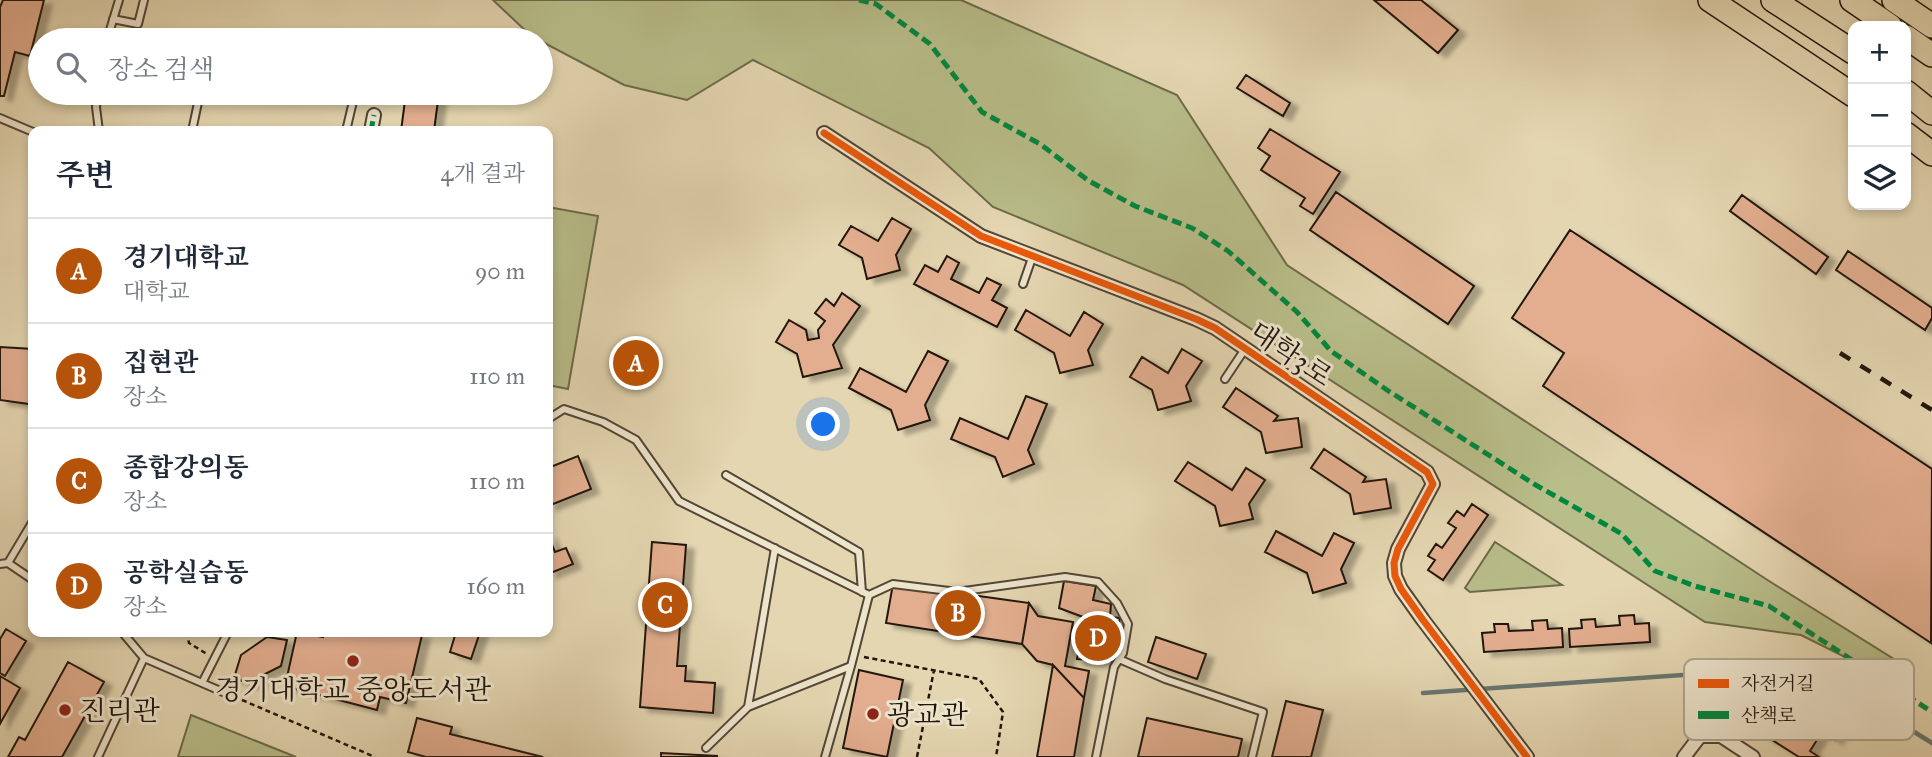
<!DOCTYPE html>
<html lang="ko">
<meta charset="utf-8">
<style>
:root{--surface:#fff;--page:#f6f6f7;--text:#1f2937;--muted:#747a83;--line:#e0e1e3;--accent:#b45309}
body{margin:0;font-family:"IM FELL Great Primer","Noto Serif KR",serif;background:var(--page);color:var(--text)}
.controls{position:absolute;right:21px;top:21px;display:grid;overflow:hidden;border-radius:14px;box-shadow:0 4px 10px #0003}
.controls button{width:63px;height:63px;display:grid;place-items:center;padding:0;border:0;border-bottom:2px solid var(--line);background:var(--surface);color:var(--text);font:35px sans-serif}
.you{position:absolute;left:824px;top:425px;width:24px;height:24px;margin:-18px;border:5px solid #fff;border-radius:50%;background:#1a73e8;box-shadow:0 0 0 10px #1a73e833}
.badge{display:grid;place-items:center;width:46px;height:46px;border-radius:50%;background:var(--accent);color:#fff;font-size:23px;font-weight:700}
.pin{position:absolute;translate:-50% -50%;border:4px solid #fff;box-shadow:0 2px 7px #0006}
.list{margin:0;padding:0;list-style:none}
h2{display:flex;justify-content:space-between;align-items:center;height:91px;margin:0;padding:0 28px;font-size:30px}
h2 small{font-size:23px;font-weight:400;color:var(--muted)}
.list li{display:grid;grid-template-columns:46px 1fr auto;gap:21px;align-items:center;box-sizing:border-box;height:105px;padding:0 28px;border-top:2px solid var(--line)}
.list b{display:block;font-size:26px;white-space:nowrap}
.list p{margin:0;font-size:23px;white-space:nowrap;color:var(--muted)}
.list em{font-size:23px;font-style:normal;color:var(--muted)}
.icon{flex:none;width:38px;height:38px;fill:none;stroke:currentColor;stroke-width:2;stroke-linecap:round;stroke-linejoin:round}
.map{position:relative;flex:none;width:1932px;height:757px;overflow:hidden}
.search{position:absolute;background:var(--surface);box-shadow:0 4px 10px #0003;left:28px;top:28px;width:525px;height:77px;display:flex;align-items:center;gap:18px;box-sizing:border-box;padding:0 24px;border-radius:38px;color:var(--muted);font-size:26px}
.panel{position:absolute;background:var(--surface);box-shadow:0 4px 10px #0003;left:28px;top:126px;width:525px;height:511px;border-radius:14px}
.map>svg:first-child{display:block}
.green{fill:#b8bd89;stroke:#6c6a4a;stroke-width:2}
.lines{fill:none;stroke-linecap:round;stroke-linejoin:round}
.stream{stroke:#687771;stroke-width:4.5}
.building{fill:#e2ae8f;stroke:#21160c;stroke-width:2;filter:url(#shadow)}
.lane-casing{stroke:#524635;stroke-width:10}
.street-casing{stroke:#524635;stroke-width:16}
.highway-casing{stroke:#21160c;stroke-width:26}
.path{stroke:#21160c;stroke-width:2.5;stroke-dasharray:5 3.5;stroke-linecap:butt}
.lane{stroke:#ede4cc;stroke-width:6}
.street{stroke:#ede4cc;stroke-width:12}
.highway{stroke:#e4d6b1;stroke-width:23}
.rail{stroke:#21160c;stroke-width:4.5;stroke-dasharray:12 12;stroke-linecap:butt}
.quiet{stroke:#00873e;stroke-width:5;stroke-dasharray:10 5;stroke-linecap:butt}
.cycleway-casing{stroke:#ede4cc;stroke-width:11}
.cycleway{stroke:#e8590c;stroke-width:7}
.poi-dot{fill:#8f2418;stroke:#ede4cc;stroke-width:2.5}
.labels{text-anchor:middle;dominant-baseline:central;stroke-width:6;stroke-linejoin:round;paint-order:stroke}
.street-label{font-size:28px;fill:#21160c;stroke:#ede4cc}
.poi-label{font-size:28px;fill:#21160c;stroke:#ede4cc;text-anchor:start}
.key{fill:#ede4cc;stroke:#b0a692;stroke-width:2}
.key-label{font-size:19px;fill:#21160c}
</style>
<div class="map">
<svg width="1932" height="757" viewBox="0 0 1932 757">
<defs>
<filter id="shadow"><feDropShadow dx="8" dy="4.5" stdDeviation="2" flood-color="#0004"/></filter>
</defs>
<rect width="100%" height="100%" fill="#e4d6b1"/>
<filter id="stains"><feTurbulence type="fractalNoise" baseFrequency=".00286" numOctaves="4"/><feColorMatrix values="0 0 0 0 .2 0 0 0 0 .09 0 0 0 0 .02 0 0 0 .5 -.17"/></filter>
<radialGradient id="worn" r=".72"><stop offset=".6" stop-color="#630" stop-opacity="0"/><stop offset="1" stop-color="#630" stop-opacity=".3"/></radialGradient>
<path class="green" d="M493 0H961L1177 95 1287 265 1769 581 1905 666 1891 680 1801 635 1705 622 1183 285 993 207 929 148 753 60 687 100 624 85 531 36Z
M548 207 598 216 568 389 548 385Z
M1495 542 1562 585 1470 592 1465 588Z
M191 715 296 757H178Z"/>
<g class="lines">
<path class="stream" d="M1423 693 1782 668 1821 674 1932 743"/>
</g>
<path class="building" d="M3 0H44L30 56 15 52 4 96H0V7Z
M1374 0H1421L1458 30 1438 53Z
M1246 75 1290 103 1283 116 1237 88Z
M406 93H439L434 131H401Z
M1270 129 1340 172 1313 214 1300 206 1305 198 1261 170 1270 156 1258 148Z
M1336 192 1474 286 1448 324 1310 230Z
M1742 195 1828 257 1816 274 1730 211Z
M892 218 911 229 896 255 900 270 867 279 862 258 839 245 851 226 878 241Z
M1570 230 1932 469 1931 643 1543 386 1564 353 1512 318Z
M1848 251 1932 308V318L1925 330 1836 270Z
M947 256 959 263 951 279 979 293 987 278 1001 285 992 300 1007 308 997 327 914 284 925 265 938 272Z
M842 293 860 306 833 345 842 368 803 377 797 354 776 342 789 320 806 330 808 340 819 338 818 330 825 321 815 313 826 299 834 306Z
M1026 310 1070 336 1084 312 1103 324 1088 350 1093 365 1060 373 1054 353 1015 330Z
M0 347 33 349V370L29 404 0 400Z
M1182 349 1202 361 1186 386 1191 401 1158 410 1152 390 1130 377 1142 357 1168 373Z
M928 351 948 361 925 405 930 420 898 430 891 410 849 388 860 368 906 392Z
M1236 388 1278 416 1274 421 1298 418 1302 447 1266 453 1261 432 1223 407Z
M1026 396 1047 404 1028 450 1034 464 1003 477 995 457 951 439 960 418 1008 439Z
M1324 449 1366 477 1363 482 1386 479 1391 508 1354 514 1350 494 1311 468Z
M578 456 591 489 548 506V468Z
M1188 462 1232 490 1246 468 1265 480 1249 504 1253 519 1220 526 1215 506 1175 481Z
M1472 504 1488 515 1443 580 1428 570 1435 560 1428 556 1436 544 1442 548 1456 528 1448 523 1457 511 1464 516Z
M1276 531 1322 556 1334 533 1354 543 1341 569 1346 583 1313 593 1307 573 1265 552Z
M548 534 555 552 566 548 573 564 548 574Z
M652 542 686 545 677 666H686L685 681 715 683 713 713 640 707Z
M1064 581 1096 586 1093 600 1111 604 1110 617 1120 618 1112 661 1077 659 1083 617 1059 608Z
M893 584 1029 603 1022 644 886 623Z
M1029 603 1038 616 1073 622 1065 666 1089 671 1084 698 1053 665 1037 661 1022 644Z
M1634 615 1635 624 1649 623 1650 642 1570 647 1569 629 1582 628 1581 620 1595 619 1596 627 1620 625 1619 616Z
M1547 620 1548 629 1562 628 1563 647 1484 652 1482 633 1495 632 1494 624H1508L1509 631 1533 630 1532 621Z
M6 629 26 641 5 676 0 673V639Z
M297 632 323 637 324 632H409L422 635 406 703 380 697 377 710 285 686Z
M456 632H480L471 659 450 652Z
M267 637 287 640 281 666 261 676 257 686 234 678 241 655Z
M1156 637 1206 654 1197 679 1148 662Z
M68 662 104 682 62 757H8L19 737 25 740Z
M1053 665 1084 698 1074 757H1037Z
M859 670 903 680 887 757 843 748Z
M0 676 20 688 0 724Z
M1766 696 1811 724 1818 713 1842 727 1835 740 1822 732 1810 751 1819 757H1799L1742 721 1752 706 1758 710Z
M1286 701 1323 710 1311 757H1272Z
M417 718 452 727 450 734 543 757H426L408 752Z
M1147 718 1242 739 1238 757H1138Z
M661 753 718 756 661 757Z"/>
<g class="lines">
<g class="lane-casing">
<path id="lane" d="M113 19 138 24 144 0
M107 40 119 0
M98 93 96 107 99 131
M0 118 33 132
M192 131 200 93
M346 131 355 93
M1023 284 1032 258
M1225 379 1245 349
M548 419 564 409 603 422 636 440 679 501 869 595 893 584 957 592 1065 577 1098 582 1117 603 1128 624 1123 653 1114 667 1096 757
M726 475 859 552 862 592
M8 563 33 521
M0 564 8 563 33 580
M144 658 202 683 228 632
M1119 659 1165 679 1263 712 1252 757
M202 683 232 696
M748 707 775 548
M706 748 748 707 851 666 869 595
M98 757 144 658 122 632
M825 757 851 666"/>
</g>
<g class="street-casing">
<path id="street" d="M371 131 374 115
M824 133 981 236 1196 319 1215 328 1427 472 1433 484 1398 549 1394 563 1395 576 1401 589 1423 620 1527 757
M1684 757 1700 736H1721L1753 757"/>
</g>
<g class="highway-casing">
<path id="highway" d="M1710 0 1853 95
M1773 0 1853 52
M1852 0 1890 26
M1894 0 1932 26
M1906 37 1932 55
M1906 92 1932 113
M1906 134 1932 154"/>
</g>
<path class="path" d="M187 632 189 643 207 654
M864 657 979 679 1003 712 996 757
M242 700 375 757
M917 757 934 670"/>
<use href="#lane" class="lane"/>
<use href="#street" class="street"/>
<use href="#highway" class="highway"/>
<path class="rail" d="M1840 353 1932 410"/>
<path class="quiet" d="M859 0 876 4 930 44 982 112 1040 144 1089 181 1135 206 1192 228 1228 251 1297 312 1331 351 1387 390 1534 484 1622 534 1655 571 1695 586 1769 606 1932 712
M371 131 374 115"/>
<g class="cycleway-casing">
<path id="cycleway" d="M824 133 981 236 1196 319 1215 328 1427 472 1433 484 1398 549 1394 563 1395 576 1401 589 1423 620 1527 757"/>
</g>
<use href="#cycleway" class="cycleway"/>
</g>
<g class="poi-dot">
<circle cx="353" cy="661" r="7"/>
<circle cx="65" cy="710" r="7"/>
<circle cx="873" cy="714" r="7"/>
</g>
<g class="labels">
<g class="street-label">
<text transform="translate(1291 354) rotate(34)">대학3로</text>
</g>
<g class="poi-label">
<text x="353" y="689" text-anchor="middle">경기대학교 중앙도서관</text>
<text x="79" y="710">진리관</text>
<text x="887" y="714">광교관</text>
</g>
</g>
<rect x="1684" y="659" width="230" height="81" rx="10" class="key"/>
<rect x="1698" y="679" width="31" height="9" fill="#e8590c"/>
<rect x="1698" y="711" width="31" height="8" fill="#00873e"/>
<g class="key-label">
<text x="1741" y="690">자전거길</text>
<text x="1741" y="722">산책로</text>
</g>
<rect width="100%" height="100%" filter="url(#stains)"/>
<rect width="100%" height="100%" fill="url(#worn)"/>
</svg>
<div class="controls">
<button>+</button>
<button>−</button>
<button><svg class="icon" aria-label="layers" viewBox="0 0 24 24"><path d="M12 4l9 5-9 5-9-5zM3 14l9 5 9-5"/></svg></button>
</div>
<div class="you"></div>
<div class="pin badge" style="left:636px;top:363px">A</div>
<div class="pin badge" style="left:958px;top:613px">B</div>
<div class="pin badge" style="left:665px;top:605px">C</div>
<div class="pin badge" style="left:1098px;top:638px">D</div>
<div class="search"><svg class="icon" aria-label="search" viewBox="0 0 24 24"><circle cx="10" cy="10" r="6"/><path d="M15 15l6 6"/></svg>장소 검색</div>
<section class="panel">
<h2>주변<small>4개 결과</small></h2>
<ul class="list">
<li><span class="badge">A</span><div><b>경기대학교</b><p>대학교</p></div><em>90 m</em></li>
<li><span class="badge">B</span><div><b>집현관</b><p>장소</p></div><em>110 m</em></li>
<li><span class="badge">C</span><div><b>종합강의동</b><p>장소</p></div><em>110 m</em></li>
<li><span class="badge">D</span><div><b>공학실습동</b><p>장소</p></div><em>160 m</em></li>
</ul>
</section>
</div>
